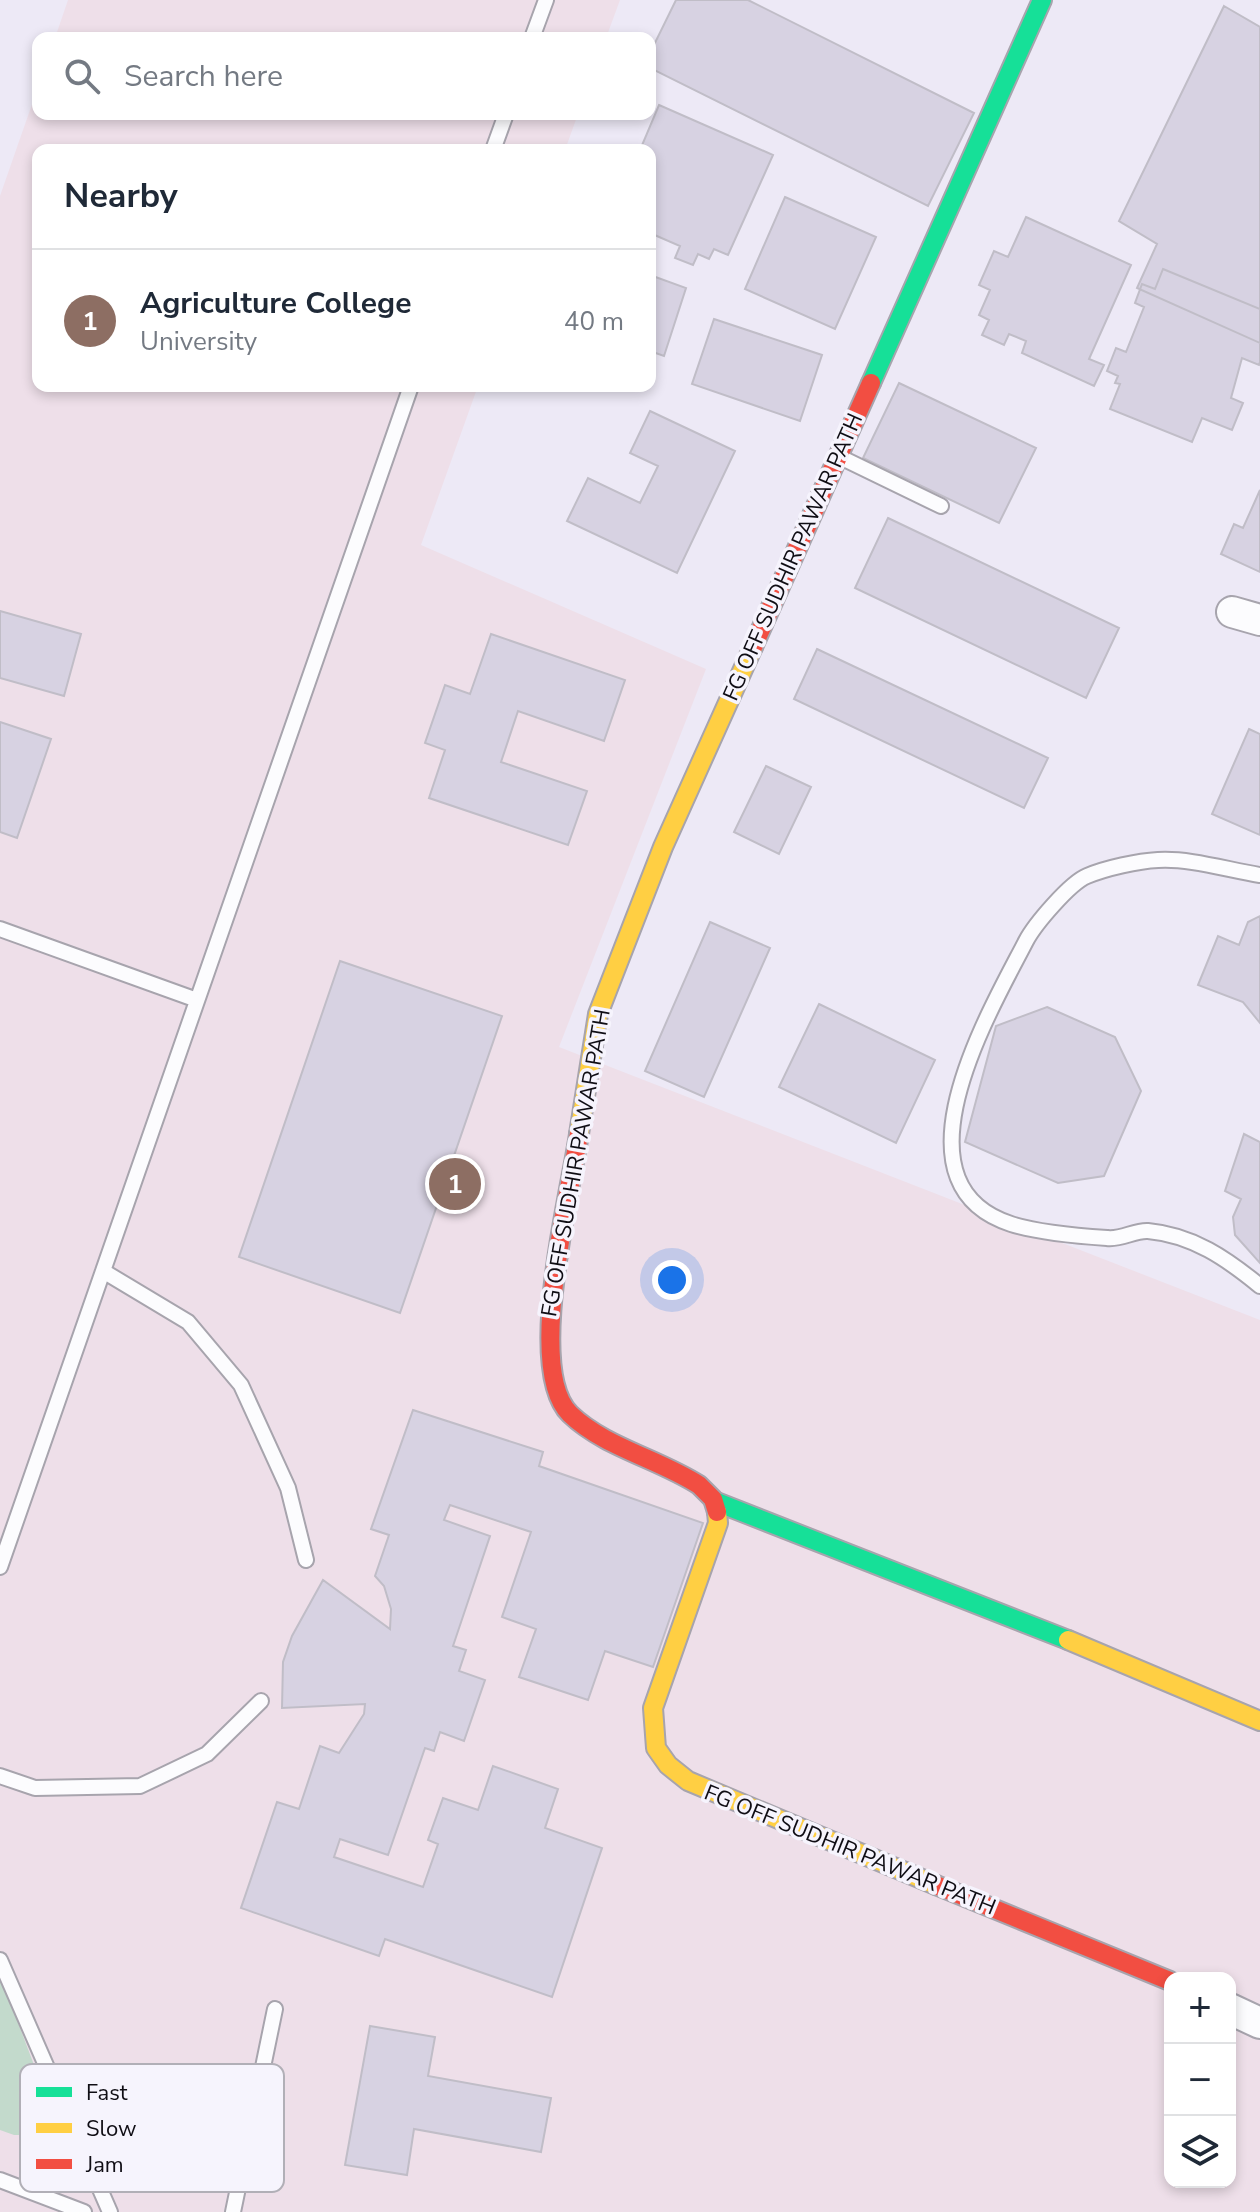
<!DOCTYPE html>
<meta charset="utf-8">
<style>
:root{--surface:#fff;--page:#f2f2f3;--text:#1f2937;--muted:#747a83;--line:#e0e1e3;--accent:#111827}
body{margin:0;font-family:"Nunito Sans",sans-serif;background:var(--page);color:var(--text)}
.controls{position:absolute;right:24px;bottom:24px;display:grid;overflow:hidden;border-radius:16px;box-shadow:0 4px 12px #0003}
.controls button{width:72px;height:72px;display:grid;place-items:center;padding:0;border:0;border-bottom:2px solid var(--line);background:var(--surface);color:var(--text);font:40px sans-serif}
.you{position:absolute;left:672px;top:1280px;width:28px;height:28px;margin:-20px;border:6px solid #fff;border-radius:50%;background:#1a73e8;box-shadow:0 0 0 12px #1a73e833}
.badge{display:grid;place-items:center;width:52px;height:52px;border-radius:50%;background:var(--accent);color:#fff;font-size:26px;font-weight:700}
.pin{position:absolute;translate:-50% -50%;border:4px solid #fff;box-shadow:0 2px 8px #0006}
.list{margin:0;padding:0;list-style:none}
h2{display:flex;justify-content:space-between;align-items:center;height:104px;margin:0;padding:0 32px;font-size:34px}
h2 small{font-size:26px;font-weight:400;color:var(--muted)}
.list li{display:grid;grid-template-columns:52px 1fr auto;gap:24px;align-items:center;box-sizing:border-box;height:144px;padding:0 32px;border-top:2px solid var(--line)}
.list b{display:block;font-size:30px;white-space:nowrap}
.list p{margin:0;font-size:26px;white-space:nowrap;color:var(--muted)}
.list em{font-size:26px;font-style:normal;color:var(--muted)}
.icon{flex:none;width:44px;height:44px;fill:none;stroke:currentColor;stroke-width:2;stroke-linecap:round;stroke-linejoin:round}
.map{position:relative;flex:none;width:1260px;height:2212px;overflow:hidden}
.search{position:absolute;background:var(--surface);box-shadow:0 4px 12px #0003;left:32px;top:32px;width:624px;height:88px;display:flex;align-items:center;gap:20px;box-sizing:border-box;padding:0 28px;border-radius:16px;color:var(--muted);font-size:30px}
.panel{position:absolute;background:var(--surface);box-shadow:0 4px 12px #0003;left:32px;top:144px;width:624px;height:248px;border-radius:16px}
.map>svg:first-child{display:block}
.education{fill:#eedfe9;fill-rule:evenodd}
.green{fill:#c3dacc}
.building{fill:#d7d2e2;stroke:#c0bdc7;stroke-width:2}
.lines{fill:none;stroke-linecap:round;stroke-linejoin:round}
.lane-casing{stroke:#a7a4ad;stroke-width:18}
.street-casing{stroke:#a7a4ad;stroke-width:34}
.fast-casing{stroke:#a7a4ad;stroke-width:22}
.slow-casing{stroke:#a7a4ad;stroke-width:22}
.jam-casing{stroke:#a7a4ad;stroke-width:22}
.lane{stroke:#fcfcfe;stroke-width:14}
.street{stroke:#fcfcfe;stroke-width:30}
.fast{stroke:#16e098;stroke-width:18}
.slow{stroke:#ffcf43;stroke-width:18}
.jam{stroke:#f24e42;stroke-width:18}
.labels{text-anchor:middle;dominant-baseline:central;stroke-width:7;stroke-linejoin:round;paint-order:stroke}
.street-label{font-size:22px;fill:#0f0d14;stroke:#f6f4fd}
.key{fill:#f6f4fd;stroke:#b1afb7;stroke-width:2}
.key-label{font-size:22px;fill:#0f0d14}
</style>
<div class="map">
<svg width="1260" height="2212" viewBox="0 0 1260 2212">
<rect width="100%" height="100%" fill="#ede9f6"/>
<path class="education" d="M68 0H620L606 38H55Z
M38 87V114H578L565 150H38V386H478L421 545 706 669 559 1047 1260 1320V2212H0V196ZM1170 1978H1230V2182H1170Z"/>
<path class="green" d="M0 1975 48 2102V2121L37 2135H14L0 2130Z"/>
<path class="building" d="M676 0H748L974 113 928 206 650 68V53Z
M1224 6 1260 27V343L1137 288 1157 244 1119 221Z
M659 105 773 155 728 255 714 249 709 259 698 254 693 265 675 258 680 246 650 233V150H640Z
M785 197 876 237 835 329 745 289Z
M1026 217 1131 265 1089 359 1104 365 1094 386 1022 353 1026 341 1009 334 1004 345 982 335 989 320 979 315 990 290 979 285 994 251 1008 257Z
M1163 269 1260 309V362L1259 365 1242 358 1231 398 1243 403 1232 430 1202 418 1192 442 1110 409 1120 384 1115 383 1118 376 1107 371 1116 348 1126 352 1144 307 1135 303 1142 284 1155 289Z
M650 275 686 288 664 356 650 351Z
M714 319 822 355 800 421 692 384Z
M899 383 1036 448 999 523 863 458Z
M650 411 735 451 677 573 567 521 588 478 640 503 658 466 630 453Z
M1260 490V572L1221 554 1234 524 1243 528Z
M888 518 1119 628 1086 698 855 588Z
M0 611 81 634 64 696 0 678Z
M491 634 625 680 604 741 518 711 501 762 587 791 568 845 429 798 445 750 425 743 445 685 470 694Z
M817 649 1048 758 1024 808 794 699Z
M0 722 51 739 17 838 0 832Z
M1249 729 1260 734V835L1212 814Z
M766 766 811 787 779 854 734 832Z
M1260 916V1023L1243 1002 1198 985 1218 936 1239 945 1248 922Z
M710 922 770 948 704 1097 645 1071Z
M340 961 502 1016 400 1313 239 1257Z
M819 1004 935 1060 896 1143 779 1087Z
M1047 1007 1115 1037 1141 1091 1104 1176 1058 1183 965 1142 996 1026Z
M1244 1134 1260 1142V1263L1235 1235 1233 1217 1241 1199 1225 1191Z
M413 1410 543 1452 539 1466 703 1523 653 1667 605 1651 588 1700 519 1677 536 1629 502 1617 531 1532 450 1505 444 1520 490 1536 453 1646 466 1650 459 1671 485 1680 464 1741 440 1732 434 1751 425 1748 388 1855 340 1839 334 1857 423 1887 438 1844 428 1840 443 1798 478 1810 493 1766 558 1789 545 1828 602 1848 552 1997 385 1939 379 1956 241 1908 277 1802 299 1809 320 1746 339 1753 364 1714 365 1704 282 1708 283 1662 292 1636 323 1580 390 1629 391 1609 384 1586 375 1576 389 1535 371 1529Z
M370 2026 435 2037 428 2076 551 2098 541 2152 414 2129 407 2175 345 2165Z"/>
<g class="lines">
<g class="lane-casing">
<path id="lane" d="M532 38 546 0
M493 150 506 114
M842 458 941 506
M1260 875C1228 870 1190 858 1158 860 1138 861 1106 868 1087 876 1070 883 1035 924 1026 941 990 1011 887 1184 1011 1224 1039 1233 1077 1236 1107 1238 1121 1240 1135 1230 1148 1231 1193 1235 1227 1259 1260 1286
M0 929 197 1000
M103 1271 188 1322 241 1385 288 1488 306 1560
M0 1567 411 386
M0 1776 35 1788 140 1786 207 1754 261 1701
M0 1960 110 2212
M0 2180 84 2212
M233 2212 275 2009"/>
</g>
<g class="street-casing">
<path id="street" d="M1232 612 1260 620
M1230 2009 1260 2023"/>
</g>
<g class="fast-casing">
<path id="fast" d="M871 383 1042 0
M714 1501 1068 1640"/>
</g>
<g class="slow-casing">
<path id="slow" d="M579 1134 598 1014 663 847 753 647
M717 1512 718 1523 653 1708 656 1748 668 1765 688 1781 936 1885
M1068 1640 1260 1721"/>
</g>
<g class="jam-casing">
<path id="jam" d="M753 647 871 383
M579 1134C570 1195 525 1370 570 1414 604 1447 659 1459 699 1485L713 1499 717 1512
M936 1885 1170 1981"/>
</g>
<use href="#lane" class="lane"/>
<use href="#street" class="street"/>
<use href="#fast" class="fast"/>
<use href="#slow" class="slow"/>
<use href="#jam" class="jam"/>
</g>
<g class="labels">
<g class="street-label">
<text transform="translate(793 557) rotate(-66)">FG OFF SUDHIR PAWAR PATH</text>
<text transform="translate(576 1163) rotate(-80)">FG OFF SUDHIR PAWAR PATH</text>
<text transform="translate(850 1850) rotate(22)">FG OFF SUDHIR PAWAR PATH</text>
</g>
</g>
<rect x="20" y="2064" width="264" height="128" rx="12" class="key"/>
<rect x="36" y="2087" width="36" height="10" fill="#16e098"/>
<rect x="36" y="2123" width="36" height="10" fill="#ffcf43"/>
<rect x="36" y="2159" width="36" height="10" fill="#f24e42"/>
<g class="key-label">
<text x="86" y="2100">Fast</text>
<text x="86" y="2136">Slow</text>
<text x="86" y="2172">Jam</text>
</g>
</svg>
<div class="controls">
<button>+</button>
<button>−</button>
<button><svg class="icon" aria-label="layers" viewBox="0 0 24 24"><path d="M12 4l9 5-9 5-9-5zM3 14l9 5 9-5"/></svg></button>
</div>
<div class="you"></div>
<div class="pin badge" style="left:455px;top:1184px;background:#8d6e63">1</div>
<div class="search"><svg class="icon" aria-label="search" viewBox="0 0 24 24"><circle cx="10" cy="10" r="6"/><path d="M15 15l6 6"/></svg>Search here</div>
<section class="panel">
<h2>Nearby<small></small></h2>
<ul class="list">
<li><span class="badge" style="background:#8d6e63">1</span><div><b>Agriculture College</b><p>University</p></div><em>40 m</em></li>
</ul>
</section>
</div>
